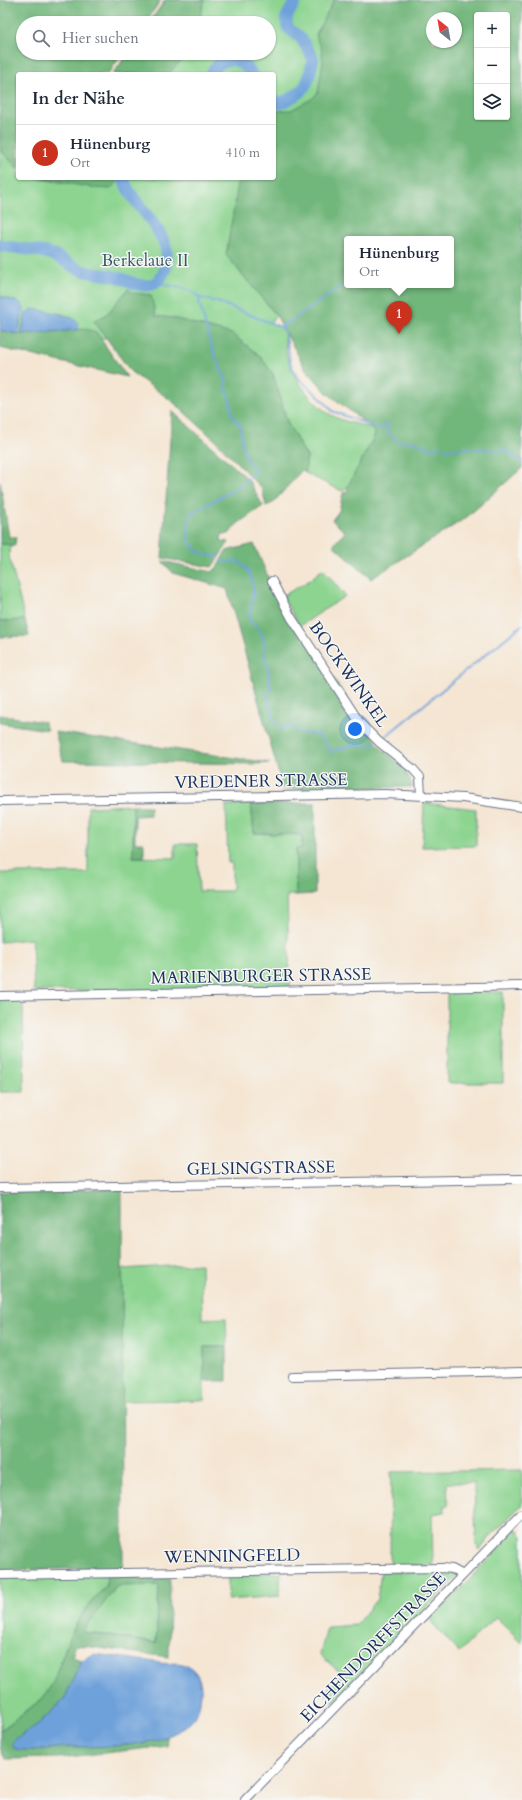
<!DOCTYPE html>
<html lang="de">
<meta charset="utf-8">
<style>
:root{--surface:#fff;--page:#f2f2f3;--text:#1f2937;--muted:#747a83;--line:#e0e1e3;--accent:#c8321e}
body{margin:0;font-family:Cardo,serif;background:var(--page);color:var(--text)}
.controls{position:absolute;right:12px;top:12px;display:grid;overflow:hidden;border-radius:4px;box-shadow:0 1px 3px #0004}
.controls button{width:36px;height:36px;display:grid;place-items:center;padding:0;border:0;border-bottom:1px solid var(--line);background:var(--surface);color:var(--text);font:20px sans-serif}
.compass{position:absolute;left:426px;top:12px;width:36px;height:36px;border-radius:50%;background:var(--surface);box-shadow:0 1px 3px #0004;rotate:329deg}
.you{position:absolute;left:355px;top:729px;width:14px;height:14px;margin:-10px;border:3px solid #fff;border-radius:50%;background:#1a73e8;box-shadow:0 0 0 6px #1a73e833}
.badge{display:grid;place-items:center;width:26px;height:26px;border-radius:50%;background:var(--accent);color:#fff;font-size:13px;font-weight:700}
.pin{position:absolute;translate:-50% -33px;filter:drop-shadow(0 1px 2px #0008)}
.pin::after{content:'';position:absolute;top:21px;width:14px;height:12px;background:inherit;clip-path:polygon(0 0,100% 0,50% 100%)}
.popup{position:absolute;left:344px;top:236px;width:110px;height:52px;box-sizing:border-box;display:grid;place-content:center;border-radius:4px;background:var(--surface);filter:drop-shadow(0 1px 3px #0005);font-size:13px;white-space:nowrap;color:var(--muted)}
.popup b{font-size:15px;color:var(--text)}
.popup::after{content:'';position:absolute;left:50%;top:100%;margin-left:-8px;border:8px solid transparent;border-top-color:var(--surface)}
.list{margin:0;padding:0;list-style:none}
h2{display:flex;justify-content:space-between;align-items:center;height:52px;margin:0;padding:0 16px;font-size:17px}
h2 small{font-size:13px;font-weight:400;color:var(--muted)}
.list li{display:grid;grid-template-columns:26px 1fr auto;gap:12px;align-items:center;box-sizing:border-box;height:56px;padding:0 16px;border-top:1px solid var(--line)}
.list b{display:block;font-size:15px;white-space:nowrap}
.list p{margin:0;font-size:13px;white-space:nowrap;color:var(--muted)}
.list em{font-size:13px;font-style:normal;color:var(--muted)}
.icon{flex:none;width:22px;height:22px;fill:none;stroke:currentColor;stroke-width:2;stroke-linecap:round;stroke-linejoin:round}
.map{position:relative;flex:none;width:522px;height:1800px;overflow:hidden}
.search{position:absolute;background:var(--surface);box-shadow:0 1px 3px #0004;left:16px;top:16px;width:260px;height:44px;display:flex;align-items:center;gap:10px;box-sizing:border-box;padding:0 14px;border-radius:22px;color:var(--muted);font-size:15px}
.panel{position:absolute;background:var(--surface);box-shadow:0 1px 3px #0004;left:16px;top:72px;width:260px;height:108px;border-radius:4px}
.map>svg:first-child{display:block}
.green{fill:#8cd490;stroke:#548277}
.forest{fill:#71b67a;stroke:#46726c;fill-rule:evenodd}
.water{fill:#6ea1da;stroke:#44689c}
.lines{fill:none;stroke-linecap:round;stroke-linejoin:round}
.stream{stroke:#6ea1da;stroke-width:2}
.river{stroke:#6ea1da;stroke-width:12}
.minor-casing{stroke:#676f87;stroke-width:10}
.minor{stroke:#fff;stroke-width:8}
.labels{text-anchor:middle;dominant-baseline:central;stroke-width:3;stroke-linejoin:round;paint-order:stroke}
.park-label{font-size:17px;fill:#37586a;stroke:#f6f6f2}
.street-label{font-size:17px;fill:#1b2f5e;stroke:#f6f6f2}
</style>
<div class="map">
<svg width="522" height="1800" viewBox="0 0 522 1800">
<rect width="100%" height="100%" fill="#f6f6f2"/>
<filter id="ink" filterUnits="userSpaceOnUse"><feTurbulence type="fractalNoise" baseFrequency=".025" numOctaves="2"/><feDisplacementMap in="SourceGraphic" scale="8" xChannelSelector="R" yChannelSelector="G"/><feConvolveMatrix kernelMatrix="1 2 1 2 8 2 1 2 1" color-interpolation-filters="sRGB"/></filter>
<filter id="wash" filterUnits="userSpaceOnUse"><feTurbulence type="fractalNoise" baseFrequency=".012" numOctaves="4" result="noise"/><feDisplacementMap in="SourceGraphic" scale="16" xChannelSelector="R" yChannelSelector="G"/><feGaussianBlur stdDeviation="0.9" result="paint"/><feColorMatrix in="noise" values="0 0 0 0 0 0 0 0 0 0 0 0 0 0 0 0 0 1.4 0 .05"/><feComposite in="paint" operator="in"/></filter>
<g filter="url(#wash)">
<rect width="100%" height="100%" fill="#f5e6d3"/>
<path class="green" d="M165 0H339L318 100 274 121V74H113L128 53H269V23H149Z
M0 128 18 158V178H241L240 272 276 315 271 323C275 325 280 325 282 329 286 334 285 346 286 353 292 375 307 397 325 411 338 421 357 424 372 428L375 435 347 488 342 491 305 473 307 457 288 424 273 374 256 352 120 338H96L84 329 78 330C81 311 39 314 26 313L21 334H18L17 302 0 296Z
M0 544 15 545 10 549 9 556 25 620 0 621Z
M323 569 345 596 300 626 282 596 307 582Z
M424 803 476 809V846L422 847Z
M251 804 254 833 302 835V848L296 849V895H287L290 988 34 991 32 939 0 942V873H88V807L133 805 134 857 175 858V844H197L199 891H232V863H228L226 805Z
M503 992V1083H447V993Z
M0 1000H23L24 1092H0Z
M201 1264 202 1319 226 1318 227 1347H204V1400L122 1401V1269Z
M522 1470V1505L494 1532 480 1550 476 1546 474 1483H447L448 1505 444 1506 445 1512 432 1514 433 1565 390 1566 391 1472Z
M515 1528 522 1536V1643L496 1617 459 1652 432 1623 431 1619 502 1545Z
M381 1572H452L457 1576 334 1702 325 1692 342 1674 320 1655 327 1627 356 1625 377 1599Z
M281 1573 279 1596 228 1600V1575Z
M107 1575 106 1586 86 1608 76 1624 67 1644 53 1683 43 1698 0 1731V1578Z
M159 1585 156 1643 81 1632 117 1586Z"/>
<path class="forest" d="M0 0H161L145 23H23V53H123L108 74H18V169L0 149Z
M166 0H205L198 23H149Z
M334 0H522V468L467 517 371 579 333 545 345 532 332 520 339 511 343 493 349 490 347 488 375 435 372 428 327 393 305 368 276 315 226 255 239 178H274V111L291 110 313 98 318 92 323 62 321 47 318 42 316 34ZM477 15H507V117H477ZM432 18H456V42H432ZM347 239H451V285H347Z
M128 53H185L180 62 168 74H113Z
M36 178H114L117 183 110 189 95 188Z
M128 289 133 293 151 295 156 316 173 318 232 334 259 355 273 374 288 424 307 457 305 473 302 470 273 503 266 506 262 489 215 440 172 401 131 372 94 321 107 314Z
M86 329 96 332 127 377 0 348V330L18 334Z
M172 411 248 479 263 506 237 524 229 534H222L221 541 229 542 212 567 162 558Z
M0 481 9 537H16L15 545 0 544Z
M254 544 274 591 381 748C393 758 410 770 412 787L283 789 227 589 173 573 162 561 212 572 218 566 226 551Z
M25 620 29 636 0 637V621Z
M0 715 44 722 47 730 0 723Z
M55 732 270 763 257 764 63 761Z
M315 803V894L296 895V848H302V835L254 833 251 804Z
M133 805 150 806V815L135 816V843H144V857H133Z
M122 1189 123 1568 0 1570V1192Z
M204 1347H227V1381H204Z
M170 1574 169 1657 76 1645 72 1657 82 1660 64 1700 37 1725 14 1740 18 1749 127 1745 167 1737 168 1746 59 1758 5 1759 0 1748V1731L43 1698 53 1683 67 1644 76 1624 86 1608 106 1586 107 1575ZM159 1585 156 1643 82 1632 117 1586Z"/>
<path class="water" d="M0 296 21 303 24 309 18 334 0 330Z
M32 309C42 311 69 313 76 321 79 323 79 327 78 330L21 334 26 313Z
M94 1654 156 1662C168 1666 177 1660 188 1666 199 1672 202 1684 201 1695 200 1700 200 1706 198 1710 181 1750 105 1746 69 1747 52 1748 32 1752 15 1749L12 1744 14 1740 37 1725 64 1700 82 1660Z"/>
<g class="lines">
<path class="stream" d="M154 283 181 288 191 291 200 298 218 302 283 328C290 343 286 362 297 376 304 385 330 405 332 411L380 429 386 424 388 425 387 432 398 442C403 441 410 441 415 442 425 445 429 452 440 446
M200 298 199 302 212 348 222 372 226 377V389L229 396 233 417 240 425C243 445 241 454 255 470L250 477
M281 326 293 320 347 282
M444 449 472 448 506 451 522 463
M218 557C213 555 208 555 203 554 184 547 188 530 190 514L237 488 248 479
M221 560 224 562 237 561C260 574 253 598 249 619 251 623 253 623 256 626 262 632 267 646 264 653L269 672V683L272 688 267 695 275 723 283 729 291 726 301 733 318 734C322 744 329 744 331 752L352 745 367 746 377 743
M381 740 522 625"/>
<path class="river" d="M211 74C222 54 239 56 252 74
M274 100 281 103C307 91 308 86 313 58L301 38 288 28 286 18 296 0
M0 246C17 248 35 249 51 254 62 258 70 266 81 270 91 274 103 274 114 276 123 278 131 283 140 285 163 290 171 262 165 245 156 220 131 202 123 178"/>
</g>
</g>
<g filter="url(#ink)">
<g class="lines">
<g class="minor-casing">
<path id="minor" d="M272 581 291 617 360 723 379 742 413 769 420 777 421 795
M0 801 385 794 463 798 522 807
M0 996 522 986
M0 1188 522 1179
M292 1376 522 1371
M0 1575 442 1568 452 1569 463 1575
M245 1800 522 1514"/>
</g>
<use href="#minor" class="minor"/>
</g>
</g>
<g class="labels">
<g class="park-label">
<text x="145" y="260">Berkelaue II</text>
</g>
<g class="street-label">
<text transform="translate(349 674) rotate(55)">BOCKWINKEL</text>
<text transform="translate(261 781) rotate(-1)">VREDENER STRASSE</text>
<text transform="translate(261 976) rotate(-1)">MARIENBURGER STRASSE</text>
<text transform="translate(261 1168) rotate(-1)">GELSINGSTRASSE</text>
<text transform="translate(232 1556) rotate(-1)">WENNINGFELD</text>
<text transform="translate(373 1647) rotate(-46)">EICHENDORFFSTRASSE</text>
</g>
</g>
</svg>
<div class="controls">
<button>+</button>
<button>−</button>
<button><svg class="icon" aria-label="layers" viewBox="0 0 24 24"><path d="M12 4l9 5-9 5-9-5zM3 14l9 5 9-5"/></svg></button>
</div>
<svg class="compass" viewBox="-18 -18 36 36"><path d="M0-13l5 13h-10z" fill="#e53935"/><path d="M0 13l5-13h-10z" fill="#747a83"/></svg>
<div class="you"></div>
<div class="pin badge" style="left:399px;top:334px">1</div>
<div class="popup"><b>Hünenburg</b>Ort</div>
<div class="search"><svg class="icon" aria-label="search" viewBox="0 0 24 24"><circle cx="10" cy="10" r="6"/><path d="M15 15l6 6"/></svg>Hier suchen</div>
<section class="panel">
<h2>In der Nähe<small></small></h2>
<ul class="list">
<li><span class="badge">1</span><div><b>Hünenburg</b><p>Ort</p></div><em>410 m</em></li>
</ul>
</section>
</div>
